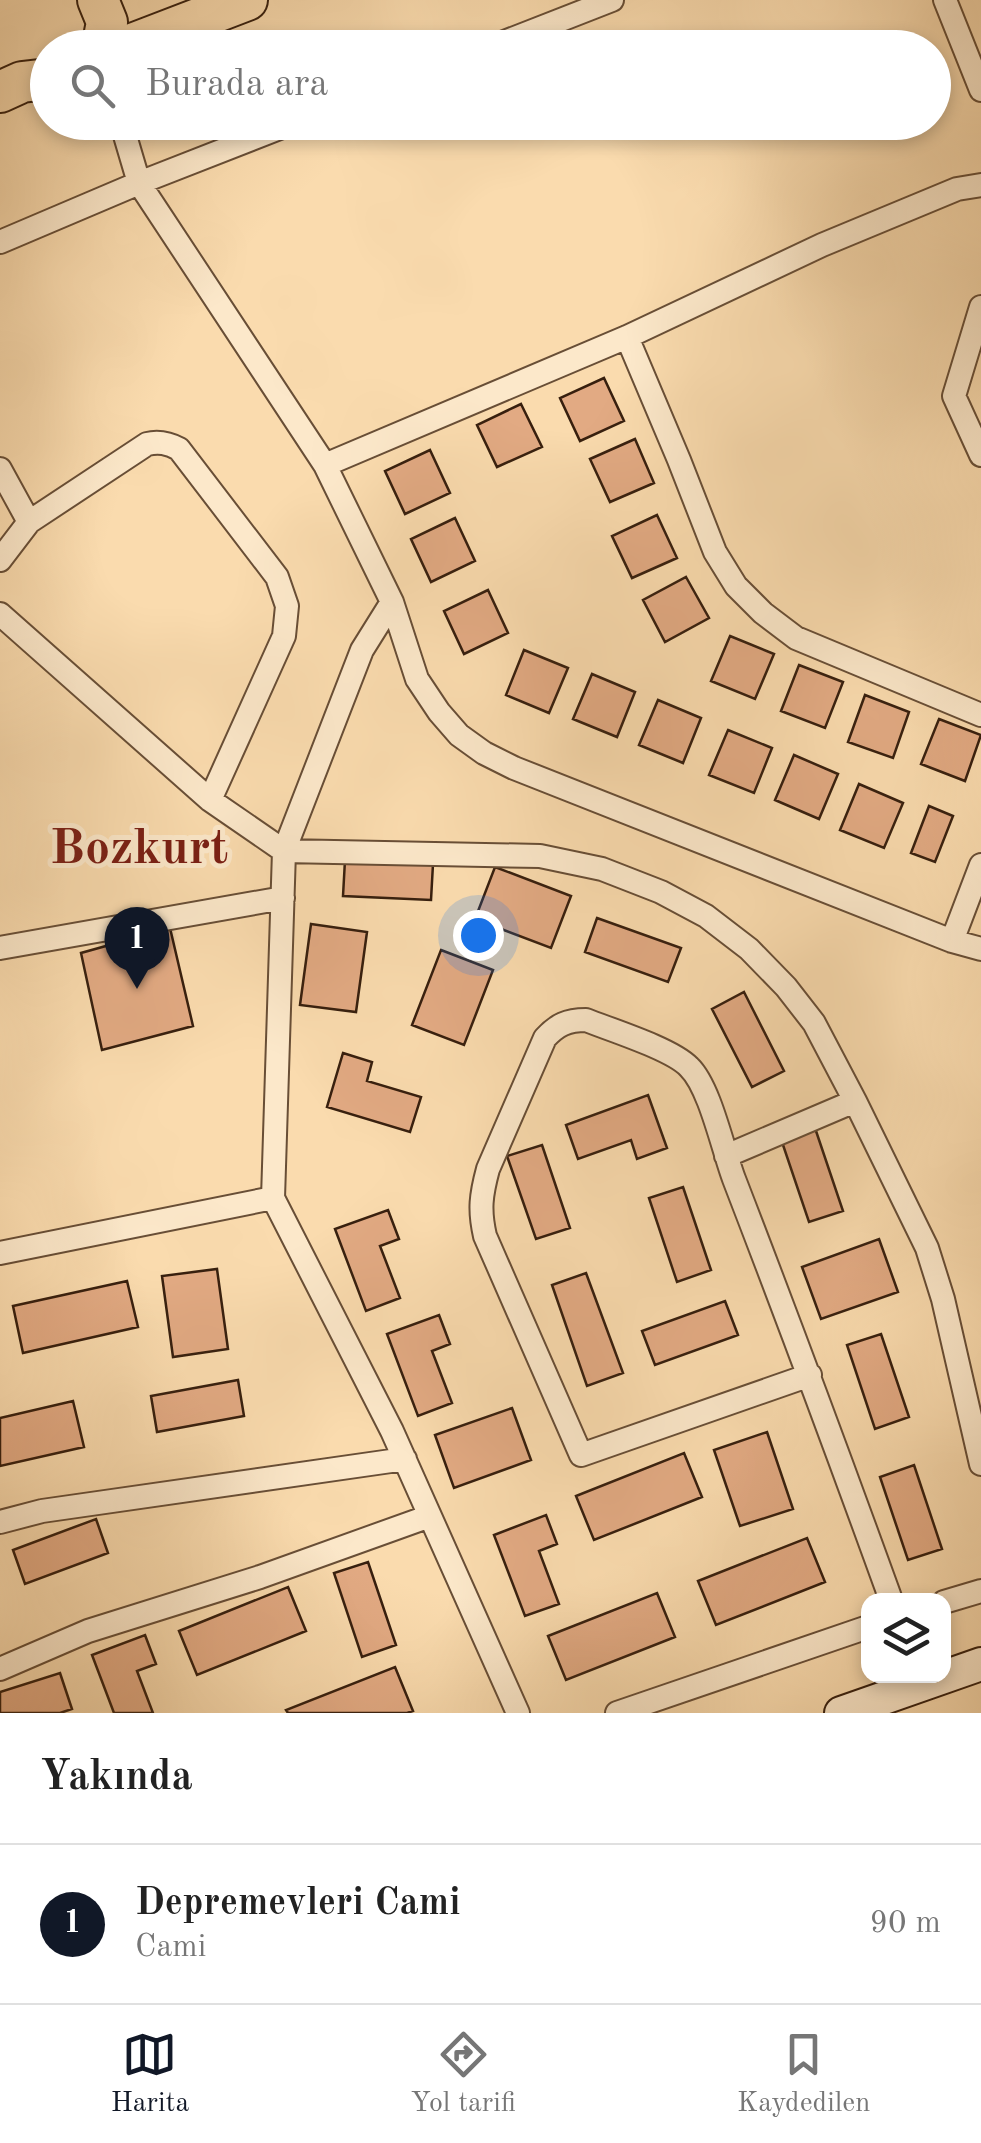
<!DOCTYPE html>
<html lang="tr">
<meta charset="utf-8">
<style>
:root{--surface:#fff;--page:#f2f2f2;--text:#222;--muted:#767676;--line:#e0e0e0;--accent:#111827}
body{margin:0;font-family:"Old Standard TT",serif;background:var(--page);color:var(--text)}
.controls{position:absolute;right:30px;bottom:30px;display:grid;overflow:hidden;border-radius:20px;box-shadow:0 5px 15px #0003}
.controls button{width:90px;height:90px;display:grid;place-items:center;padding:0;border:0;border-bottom:2px solid var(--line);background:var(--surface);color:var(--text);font:50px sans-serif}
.you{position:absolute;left:478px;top:935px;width:35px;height:35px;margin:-25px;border:8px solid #fff;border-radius:50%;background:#1a73e8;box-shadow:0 0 0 15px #1a73e833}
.badge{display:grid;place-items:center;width:65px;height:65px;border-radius:50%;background:var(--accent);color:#fff;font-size:32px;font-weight:700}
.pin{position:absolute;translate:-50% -82px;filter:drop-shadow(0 2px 5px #0008)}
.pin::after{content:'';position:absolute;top:52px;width:35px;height:30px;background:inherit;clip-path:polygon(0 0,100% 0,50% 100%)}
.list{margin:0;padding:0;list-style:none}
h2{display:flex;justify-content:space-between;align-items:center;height:130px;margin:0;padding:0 40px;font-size:42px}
h2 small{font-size:32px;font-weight:400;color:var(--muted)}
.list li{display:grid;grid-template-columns:65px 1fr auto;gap:30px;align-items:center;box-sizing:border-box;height:160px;padding:0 40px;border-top:2px solid var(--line)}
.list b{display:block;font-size:38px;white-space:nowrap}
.list p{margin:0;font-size:32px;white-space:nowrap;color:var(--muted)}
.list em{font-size:32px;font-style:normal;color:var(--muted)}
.icon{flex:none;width:55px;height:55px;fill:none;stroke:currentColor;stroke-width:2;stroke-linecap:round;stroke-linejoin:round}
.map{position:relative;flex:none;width:981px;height:1713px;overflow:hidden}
.search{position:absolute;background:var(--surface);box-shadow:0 5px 15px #0003;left:30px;right:30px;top:30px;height:110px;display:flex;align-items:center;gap:25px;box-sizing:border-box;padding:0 35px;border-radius:55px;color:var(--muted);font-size:38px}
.sheet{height:290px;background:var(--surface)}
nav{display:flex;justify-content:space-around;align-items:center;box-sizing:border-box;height:140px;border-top:2px solid var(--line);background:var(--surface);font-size:28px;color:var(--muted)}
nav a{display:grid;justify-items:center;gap:5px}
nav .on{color:var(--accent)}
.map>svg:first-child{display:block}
.building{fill:#e2aa83;stroke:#371f0e;stroke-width:2.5}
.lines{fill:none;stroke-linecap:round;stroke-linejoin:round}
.minor-casing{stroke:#684e36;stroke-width:26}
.secondary-casing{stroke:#371f0e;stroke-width:36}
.trunk-casing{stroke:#371f0e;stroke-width:44}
.minor{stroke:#fce8ca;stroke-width:22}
.secondary{stroke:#fce8ca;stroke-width:32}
.trunk{stroke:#fadbae;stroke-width:40}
.labels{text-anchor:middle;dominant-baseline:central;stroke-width:10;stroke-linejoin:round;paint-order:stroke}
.district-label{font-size:50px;font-weight:bold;fill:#7a1f14;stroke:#fce8ca}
</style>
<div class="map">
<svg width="981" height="1713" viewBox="0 0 981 1713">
<rect width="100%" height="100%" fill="#fadbae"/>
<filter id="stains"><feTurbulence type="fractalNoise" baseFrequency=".002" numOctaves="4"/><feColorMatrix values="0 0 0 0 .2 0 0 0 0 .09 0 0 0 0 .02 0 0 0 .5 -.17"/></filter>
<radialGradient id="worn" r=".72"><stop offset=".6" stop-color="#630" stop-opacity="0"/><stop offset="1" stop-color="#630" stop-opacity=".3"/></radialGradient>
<path class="building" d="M604 378 624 421 580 441 560 398Z
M521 404 542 447 497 467 477 425Z
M635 439 654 483 610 502 590 459Z
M430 450 450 493 405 514 385 471Z
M657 515 677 558 632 578 612 536Z
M455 518 475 561 431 582 411 539Z
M686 577 709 618 665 642 643 600Z
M488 590 508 633 464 654 444 611Z
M730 636 774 654 755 699 711 681Z
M524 650 568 668 549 713 506 695Z
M799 665 843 682 825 728 781 711Z
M592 674 635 692 617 737 573 719Z
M865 695 909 712 893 758 848 742Z
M658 700 701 718 683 763 639 745Z
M939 719 981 735 965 781 921 764Z
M728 730 772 748 754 793 709 775Z
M794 755 838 774 819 819 775 800Z
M859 784 903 803 884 848 840 830Z
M929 806 953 816 935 862 911 853Z
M345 860 433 864 431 900 343 896Z
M495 867 571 896 551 948 475 919Z
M597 918 681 948 668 982 585 952Z
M311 924 367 932 356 1012 300 1005Z
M170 928 193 1026 102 1050 81 953Z
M441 950 493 970 464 1045 412 1025Z
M744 992 784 1071 752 1087 712 1009Z
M343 1053 372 1062 367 1081 421 1097 410 1132 327 1107Z
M648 1095 667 1148 637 1159 631 1140 578 1159 566 1125Z
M815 1128 843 1211 809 1222 781 1139Z
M542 1145 570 1228 536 1239 507 1156Z
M683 1187 711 1270 677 1282 649 1198Z
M388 1210 399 1239 380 1246 400 1298 366 1311 335 1229Z
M879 1239 898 1292 821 1319 802 1267Z
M217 1269 228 1349 173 1357 162 1276Z
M586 1273 623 1373 587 1386 552 1285Z
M127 1281 138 1327 23 1353 13 1306Z
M725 1301 738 1335 655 1365 642 1331Z
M439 1315 450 1344 432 1351 452 1403 418 1416 387 1334Z
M881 1334 909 1417 875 1429 847 1345Z
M238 1380 244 1416 157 1432 151 1396Z
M73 1401 84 1447 0 1466V1418Z
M512 1408 531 1460 454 1488 435 1435Z
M767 1432 793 1509 740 1526 714 1450Z
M684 1453 702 1497 594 1540 576 1496Z
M914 1465 942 1549 908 1560 880 1477Z
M546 1515 557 1544 539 1551 559 1604 525 1616 494 1535Z
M96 1519 108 1553 25 1584 13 1550Z
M807 1538 825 1582 716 1625 698 1581Z
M368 1562 396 1645 362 1657 334 1573Z
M288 1587 306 1631 197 1675 179 1631Z
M657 1593 675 1637 566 1680 548 1636Z
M145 1635 156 1664 137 1671 153 1713H114L92 1655Z
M395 1667 413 1711 407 1713H288L286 1710Z
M60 1673 72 1709 60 1713H0V1692Z"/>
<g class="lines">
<g class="minor-casing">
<path id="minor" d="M945 0 981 90
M489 48 612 0
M121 122 139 183 325 465 392 602 417 679 439 712 459 735 484 753 514 768 952 941
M0 242 139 183 295 122
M981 307 954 396 981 455
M627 337 679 460 715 552 736 586 763 613 796 638 981 715
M325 465 627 337 822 245 957 189 981 185
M0 469 29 522
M0 560 29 522 147 444C159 441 168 443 179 449L277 577 287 606 284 636 210 800
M0 614 210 800 284 851 362 650 392 602
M981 865 952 941 981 949
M0 948 283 898
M726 1156 855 1101
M0 1253 273 1198
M810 1375 581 1455 485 1236C479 1210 481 1195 488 1169L545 1038C557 1025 567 1020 586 1020 611 1030 672 1049 689 1067 710 1087 723 1150 734 1179 788 1319 840 1459 891 1600
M0 1522 42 1511 405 1459
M944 1602 981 1591
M0 1669 88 1631 260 1577 430 1516
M518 1713 392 1431 273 1198 284 851 540 856 602 869 661 892 706 916 749 949 786 987 814 1023 855 1101 927 1248 943 1299 981 1464
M617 1713 868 1627"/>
</g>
<g class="secondary-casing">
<path id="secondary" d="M841 1713 981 1664"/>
</g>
<g class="trunk-casing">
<path id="trunk" d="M98 0 107 22 102 48
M122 48 247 0
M0 92 22 82 48 79"/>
</g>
<use href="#minor" class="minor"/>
<use href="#secondary" class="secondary"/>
<use href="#trunk" class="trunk"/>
</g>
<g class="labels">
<g class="district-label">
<text x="139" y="850">Bozkurt</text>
</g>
</g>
<rect width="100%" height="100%" filter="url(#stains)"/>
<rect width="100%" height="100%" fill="url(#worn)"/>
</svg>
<div class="controls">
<button><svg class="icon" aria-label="layers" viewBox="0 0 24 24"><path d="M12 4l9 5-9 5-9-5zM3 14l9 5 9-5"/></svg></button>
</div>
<div class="you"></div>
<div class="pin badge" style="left:137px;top:989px">1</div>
<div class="search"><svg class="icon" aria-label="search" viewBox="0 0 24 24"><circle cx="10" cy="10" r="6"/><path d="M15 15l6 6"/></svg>Burada ara</div>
</div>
<section class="sheet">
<h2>Yakında<small></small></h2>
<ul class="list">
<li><span class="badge">1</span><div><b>Depremevleri Cami</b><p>Cami</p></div><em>90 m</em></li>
</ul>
</section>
<nav>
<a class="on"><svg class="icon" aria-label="map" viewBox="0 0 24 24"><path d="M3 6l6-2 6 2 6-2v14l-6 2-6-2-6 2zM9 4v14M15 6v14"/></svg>Harita</a>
<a><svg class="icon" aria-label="directions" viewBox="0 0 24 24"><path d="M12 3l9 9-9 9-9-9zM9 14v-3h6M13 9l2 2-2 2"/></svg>Yol tarifi</a>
<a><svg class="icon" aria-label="saved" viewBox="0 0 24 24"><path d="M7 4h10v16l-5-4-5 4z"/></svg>Kaydedilen</a>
</nav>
